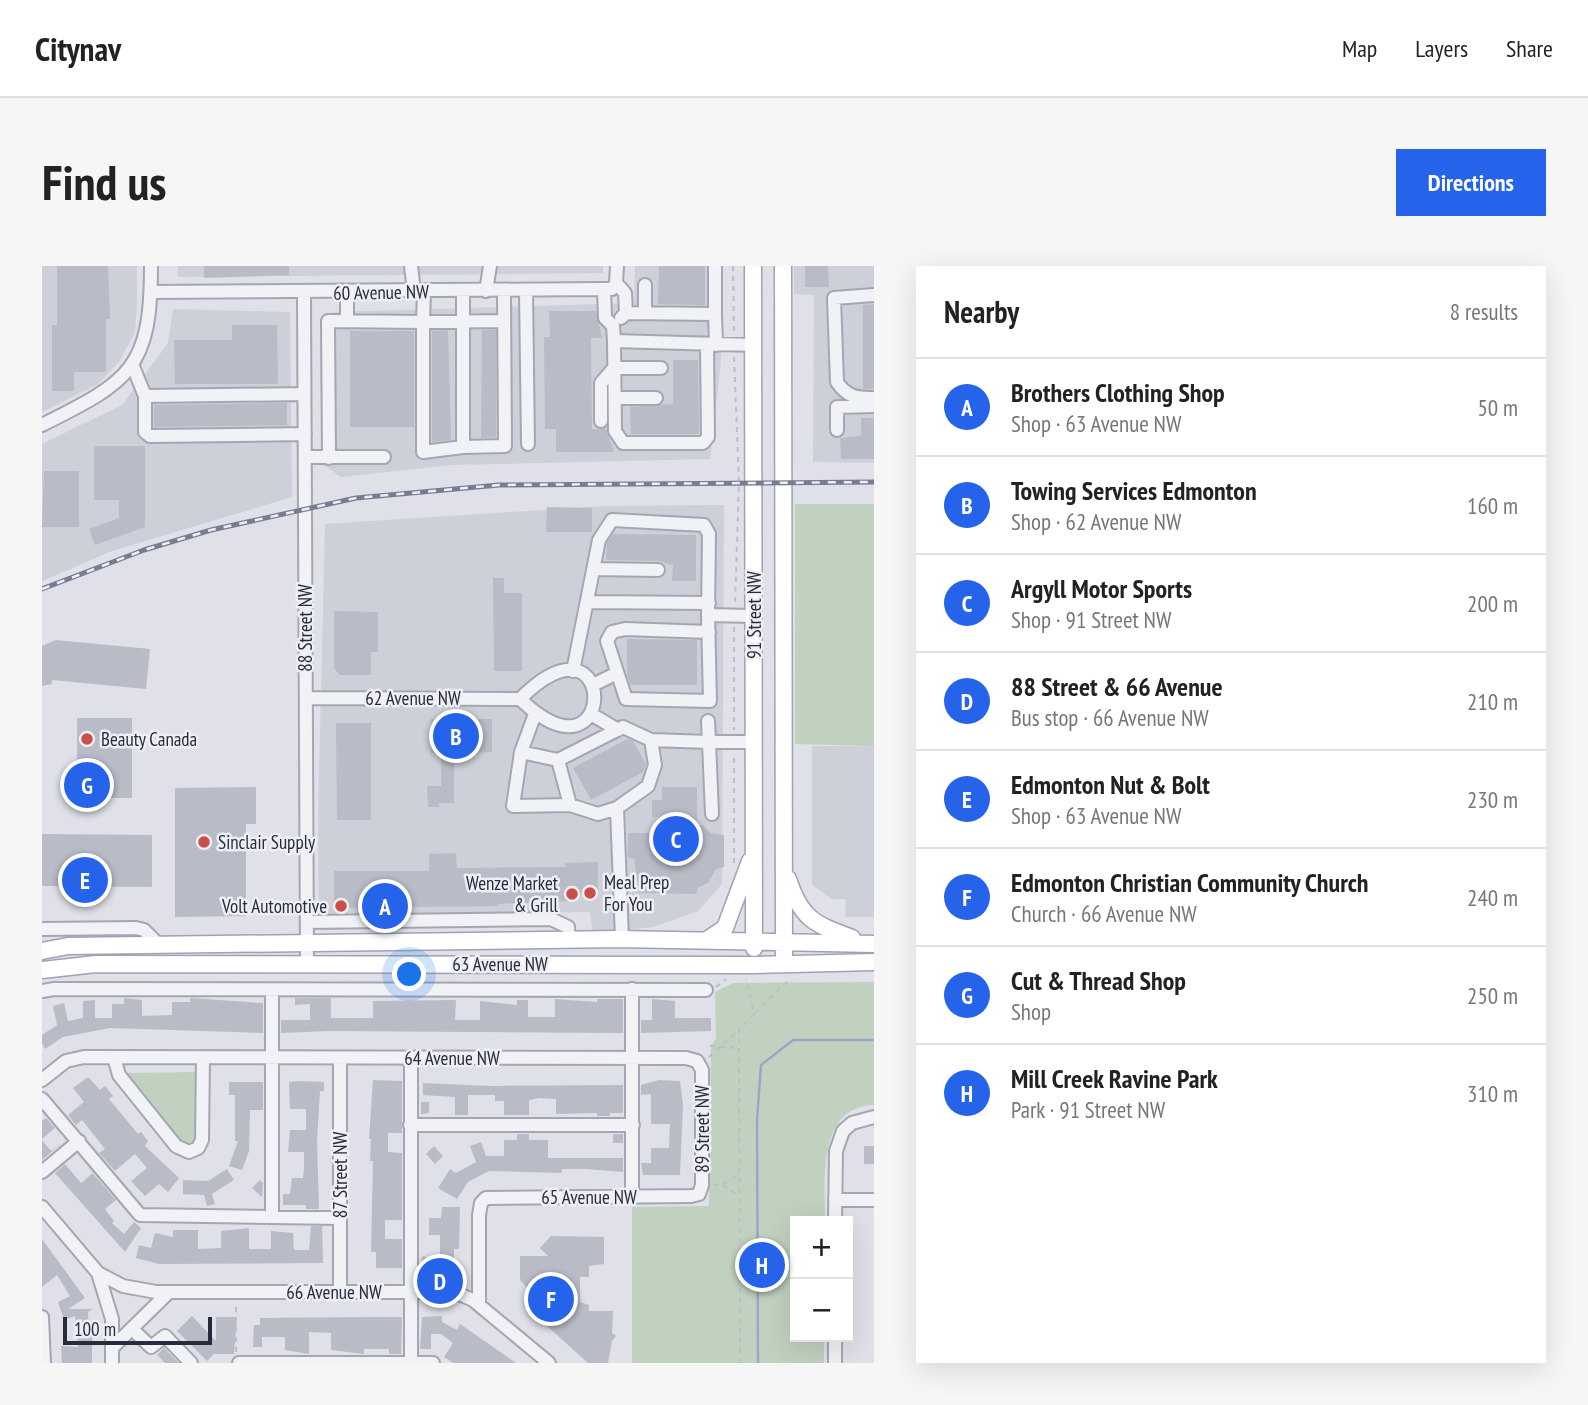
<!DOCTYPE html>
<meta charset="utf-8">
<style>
:root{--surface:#fff;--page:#f6f6f6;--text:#222;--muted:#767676;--line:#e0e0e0;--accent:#2563eb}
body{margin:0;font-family:"PT Sans Narrow",sans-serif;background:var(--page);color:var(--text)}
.controls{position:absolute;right:21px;bottom:21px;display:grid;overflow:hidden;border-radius:0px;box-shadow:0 7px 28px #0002}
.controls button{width:63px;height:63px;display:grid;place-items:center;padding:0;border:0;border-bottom:2px solid var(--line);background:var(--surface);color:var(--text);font:35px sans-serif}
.scale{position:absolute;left:21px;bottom:18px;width:149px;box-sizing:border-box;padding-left:7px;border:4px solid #282b3e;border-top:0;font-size:19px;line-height:24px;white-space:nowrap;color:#282b3e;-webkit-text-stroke:5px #eeeff5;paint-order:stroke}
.you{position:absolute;left:368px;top:709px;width:24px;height:24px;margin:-18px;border:5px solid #fff;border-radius:50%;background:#1a73e8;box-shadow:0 0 0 10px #1a73e833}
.badge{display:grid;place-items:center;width:46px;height:46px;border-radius:50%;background:var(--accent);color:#fff;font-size:23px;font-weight:700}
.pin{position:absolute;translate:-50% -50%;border:4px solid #fff;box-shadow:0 2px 7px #0006}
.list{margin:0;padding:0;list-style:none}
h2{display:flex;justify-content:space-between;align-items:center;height:91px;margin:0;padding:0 28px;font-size:30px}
h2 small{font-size:23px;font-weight:400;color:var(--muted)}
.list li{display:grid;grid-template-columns:46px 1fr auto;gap:21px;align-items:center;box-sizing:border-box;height:98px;padding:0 28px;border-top:2px solid var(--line)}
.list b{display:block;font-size:26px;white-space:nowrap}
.list p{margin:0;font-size:23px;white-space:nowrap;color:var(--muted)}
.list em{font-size:23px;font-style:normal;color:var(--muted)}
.map{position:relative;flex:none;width:832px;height:1097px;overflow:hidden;border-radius:0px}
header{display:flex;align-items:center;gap:42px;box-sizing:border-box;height:98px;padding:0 35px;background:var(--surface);border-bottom:2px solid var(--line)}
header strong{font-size:33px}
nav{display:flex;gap:38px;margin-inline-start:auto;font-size:24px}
.intro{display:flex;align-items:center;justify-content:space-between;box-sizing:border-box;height:168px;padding:0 42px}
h1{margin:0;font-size:49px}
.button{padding:18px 32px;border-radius:0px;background:var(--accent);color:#fff;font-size:24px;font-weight:700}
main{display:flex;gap:42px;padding:0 42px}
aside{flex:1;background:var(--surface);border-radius:0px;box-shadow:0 7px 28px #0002}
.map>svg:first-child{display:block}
.built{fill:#cdcfd9}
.green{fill:#c1d1c0}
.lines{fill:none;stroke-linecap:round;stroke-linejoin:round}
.stream{stroke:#9ba6c7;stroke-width:2.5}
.building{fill:#b9bbc7}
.minor-casing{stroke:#a4a6b2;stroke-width:16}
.major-casing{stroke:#9ea2b3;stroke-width:19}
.path{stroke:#bdbec6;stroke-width:2;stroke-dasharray:5 5;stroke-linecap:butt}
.minor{stroke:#f1f2f6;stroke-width:12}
.major{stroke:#fff;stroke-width:16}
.rail-casing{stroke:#797c91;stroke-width:5}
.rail{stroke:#eeeff5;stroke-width:2.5;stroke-dasharray:8;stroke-linecap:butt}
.poi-dot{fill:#c95047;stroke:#eeeff5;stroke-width:2.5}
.labels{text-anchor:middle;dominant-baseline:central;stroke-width:5;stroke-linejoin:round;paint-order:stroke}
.street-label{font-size:19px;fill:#282b3e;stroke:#eeeff5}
.poi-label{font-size:19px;fill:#282b3e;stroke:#eeeff5;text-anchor:start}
</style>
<header>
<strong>Citynav</strong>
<nav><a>Map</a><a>Layers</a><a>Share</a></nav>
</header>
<div class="intro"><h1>Find us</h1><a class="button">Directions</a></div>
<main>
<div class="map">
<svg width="832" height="1097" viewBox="0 0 832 1097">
<rect width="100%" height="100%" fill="#dfe0e8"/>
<path class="built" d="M0 0H95V39L93 66 77 96 56 118 0 146Z
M136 0H561V7L136 11Z
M593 0H680L679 95 668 193 410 199 299 211 280 198 283 58 293 46 592 37Z
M752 0H832V197L771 196 772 29 752 28Z
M131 43 248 46 250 231 70 285 0 315V178L80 139 126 77Z
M682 239 680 618 656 645 611 661 551 667 548 646 277 650 276 556 283 258 562 240Z
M770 480H832V651H803L804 633H790L770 619Z"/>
<path class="green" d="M753 238H832V480L753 478Z
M832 716V839C775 840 783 916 783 955H753V1071H782V1097H590V941L667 940 669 779 674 773 673 726 691 717Z
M153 806 154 873 146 878 139 876 83 807Z"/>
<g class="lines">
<path class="stream" d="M716 1097 715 854 719 799 751 774H832"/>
</g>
<path class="building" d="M15 0H66L68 53H64V106H32V125H10V59H15Z
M162 0H247V9L162 12Z
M617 0H663V39L616 38Z
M763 0H786L787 21H763Z
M832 38V123H821V39Z
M507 45H554L560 72H549L550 163H564L572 186H514V163H503L502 71H508Z
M190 59H235L236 118H133L132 74H190Z
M406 64 409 174 390 176V65Z
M440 64H454V171L439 172Z
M308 65H372V161H308Z
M631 94H656L657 168H589L588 141 631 138Z
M245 137V159L112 161V139Z
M819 152H832V193H799L798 172 819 170Z
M52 180H103V261L53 279 47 263 77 252V234H52Z
M2 205H37V261H0Z
M505 241 550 242V266H504Z
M571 268 654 269V315H630L631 299 617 295 564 294 565 277Z
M451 312H462V327H480V405H452Z
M292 345 336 346V386H329V409H298L292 402Z
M585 373 655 374V419H589L585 409Z
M14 374 108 383 104 423 10 414V418L0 420V380Z
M35 452H90V532H35Z
M389 453H450V486L412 487V537H397V541H386L385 520H399V487H389Z
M294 457H329V554H295Z
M585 473 591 475 604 498 601 506 549 534 531 502Z
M214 521V558H204V650L133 651V522Z
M620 521H655V559H661L668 567 682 569V601L674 603 666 617 656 621 654 628 597 627 592 592H586V567H620V551H610V534H620Z
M0 568 110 569V621L0 620Z
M414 587 415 602 523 601V597L556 596V628L528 630 527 635 456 638V640L292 642V605H387V588Z
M82 732 100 734V750L130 749V736H148V732L221 737V767L68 762 21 771 3 783 0 777V769L15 759 11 740 22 737 26 755 41 752V735L53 734V752H70V738H82Z
M253 732H289V752H331V735L414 734 413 754H438V735L475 739V734H486V751H513V733L555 736V733H581V767L286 765 239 767V754H268V738L253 739Z
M610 733 633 735V752H669V765L599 767V754H610Z
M46 811 58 824 63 820 71 830 67 833 96 868 99 866 106 875 103 880 137 912 126 926 117 918 103 930 89 915 105 902 93 888 73 905 57 887 63 883 40 854 34 859 26 849 42 836 31 822Z
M331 814 360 815V867H346V886L360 887V954H343V973H360V1002H334V986H329L331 895H328L329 873H327Z
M257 815 282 816V825H278L275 876 277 943H264V939H241V928H248L250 912H261L262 903V886H246L248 864H264V843H248L247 816Z
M638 815 641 839 638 909H601L599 897H609V882H627L628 858H609V828L599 829V819L617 814Z
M187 816H221V844H208L207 885 200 904 187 900 196 875H193V829H187Z
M381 817 448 820 581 819V847H568V850H555V847L514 848V833L497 832 487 834V849H462V835H453V829H426V849H413V831L381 829Z
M379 836H387V847L379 848Z
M4 852 13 862 0 873V855Z
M475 868H487V874H506V892H581V906L544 903H520V907L447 905 426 916 415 933 396 922 408 903 414 907 434 896 428 880 439 876 444 890H462V874H475Z
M571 868H581V877H571Z
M0 874 9 885 20 877 0 894Z
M392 880 401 890 393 898 384 888Z
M822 880H832V898H822Z
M42 897 74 934 63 943 72 955 70 957 82 968 92 956 99 962 83 986 13 907 23 898 39 917 51 907Z
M185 903 192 914 170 928 173 938 165 940 162 929 141 928V914L166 915Z
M218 914 221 917 220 931 210 922Z
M400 941H418L417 983H412V1005H395L378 1000 381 990 393 994V990H398V969H387V952H399Z
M269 960H280L281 997 117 998 94 992 97 979 109 982 113 967 131 971V964H156V983L179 982V965L207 962V983H229V965L251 967 252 984H267Z
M509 970 562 971V998L547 1000V1011H538V1036L547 1039V1045H571L570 1067 574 1070 570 1075 566 1097H546L485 1042V1031H494L478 1014V990H506L498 982Z
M0 973 43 1032 26 1043H51L46 1046 47 1066H50V1097H20L19 1080 36 1081 35 1063 33 1050 22 1054 16 1036 28 1030 15 1009 0 1021Z
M150 1050 174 1075V1051H195L192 1088H172L165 1095 135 1065Z
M400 1050V1056L415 1064 418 1058 474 1097H411L402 1091 411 1077 399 1068H389V1083H378L380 1051Z
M324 1051H360L359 1088H347V1083H322V1088L289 1084V1067L267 1066V1088L243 1084V1071H220V1081H211L212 1059H218V1052Z
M122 1082 137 1097H123L115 1089Z"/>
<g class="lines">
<g class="minor-casing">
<path id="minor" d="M369 0 372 25
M673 0V48
M574 17 583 27 584 47 579 52
M562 23 563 52 571 60 572 75
M484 24 486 178
M421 25V181L463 180 462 24
M444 25 448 0
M109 26 560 23H570L574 17 575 0
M262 26 265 698
M305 26V55
M832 29 792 32 795 116C805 131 814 132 832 132
M584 47 673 48 674 79
M603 47V19
M665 79 666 171 661 177H581L573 165 572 75 711 79
M90 98 103 130 262 128
M103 130V166L108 170 263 168
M573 132H614
M559 155V117L572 102H619
M0 159C88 115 109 103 109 0
M795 164V141L832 140
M421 181 381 186V56L462 55
M263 191H342
M287 192 286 55 381 56 382 25
M551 303 616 304
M545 336 667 337
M666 349 668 435 584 433 565 375 570 366 583 363 667 366
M531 405 557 274 570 254 662 259 667 268 666 349 712 350
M551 419 575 407
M264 432 478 433C577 333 577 529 478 433
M493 448 479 486 516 494
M549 448 576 464
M666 455 667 476H712
M479 486 471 540 528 539 556 548 575 542 606 520 613 499 609 474 667 476 670 548
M528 539 516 494 581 461 609 474
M575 542 580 673
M265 656 509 653 526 661 527 674
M0 663 94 662 102 664 117 679
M0 725 12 723 664 724
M72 791 77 809 134 880 147 886 156 882 160 874 161 792
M369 792V1096
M0 814 24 795 42 791 644 792 655 795 660 804V919L657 928 649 930 444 932 439 937 437 949V1039
M0 833 98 949 298 952
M368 859H591
M0 906 37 875
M590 931V723
M793 934H832
M0 941 56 1007 70 1053V1097
M230 951V724
M793 955 794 885 801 865 810 857 832 851
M56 1007 81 1020 114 1026H412L431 1034 507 1097
M298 1026V792
M0 1051 2 1097
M90 1063 109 1081 123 1070 149 1097
M71 1081 127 1026
M197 1097H391
M793 1097V1071"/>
</g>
<g class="major-casing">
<path id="major" d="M711 0 712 682
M741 0 742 698
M746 613C759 653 772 658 810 672
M665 674 683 662 708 595
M0 685 26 680 577 673 832 678
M0 704 54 698 712 699 832 696"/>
</g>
<path class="path" d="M691 0 692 68
M692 91 697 216 693 338
M692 361V464
M692 597V487
M674 721 684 713
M713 747 749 712
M668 780 689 781 696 786
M667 791 696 765
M671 919 683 917 697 908
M681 919 697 930
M194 1086V1039
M698 1097 697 764 712 748 704 713"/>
<use href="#minor" class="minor"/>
<use href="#major" class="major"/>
<g class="rail-casing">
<path id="rail" d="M0 323 102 284 169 264 314 232 457 219 832 216"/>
</g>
<use href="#rail" class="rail"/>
</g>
<g class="poi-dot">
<circle cx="45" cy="473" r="7"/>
<circle cx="162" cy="576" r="7"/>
<circle cx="548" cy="627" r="7"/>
<circle cx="530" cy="628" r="7"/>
<circle cx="299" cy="640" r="7"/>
</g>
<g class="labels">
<g class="street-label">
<text transform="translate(339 26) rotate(-1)">60 Avenue NW</text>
<text transform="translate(712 349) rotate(-90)">91 Street NW</text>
<text transform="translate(263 362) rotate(-90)">88 Street NW</text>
<text x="371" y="432">62 Avenue NW</text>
<text x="458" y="698">63 Avenue NW</text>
<text x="410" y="792">64 Avenue NW</text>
<text transform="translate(660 863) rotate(-90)">89 Street NW</text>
<text transform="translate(298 909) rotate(-90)">87 Street NW</text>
<text x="547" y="931">65 Avenue NW</text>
<text x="292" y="1026">66 Avenue NW</text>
</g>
<g class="poi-label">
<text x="59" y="473">Beauty Canada</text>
<text x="176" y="576">Sinclair Supply</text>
<text x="562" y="616">Meal Prep<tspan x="562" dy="22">For You</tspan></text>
<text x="516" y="617" text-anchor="end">Wenze Market<tspan x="516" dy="22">&amp; Grill</tspan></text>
<text x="285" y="640" text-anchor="end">Volt Automotive</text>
</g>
</g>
</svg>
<div class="controls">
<button>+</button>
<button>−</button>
</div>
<div class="scale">100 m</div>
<div class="you"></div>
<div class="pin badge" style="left:343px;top:640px">A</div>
<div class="pin badge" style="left:414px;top:470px">B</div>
<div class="pin badge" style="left:634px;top:573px">C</div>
<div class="pin badge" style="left:398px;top:1015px">D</div>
<div class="pin badge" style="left:43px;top:614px">E</div>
<div class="pin badge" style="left:509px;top:1033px">F</div>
<div class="pin badge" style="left:45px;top:519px">G</div>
<div class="pin badge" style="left:720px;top:999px">H</div>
</div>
<aside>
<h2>Nearby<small>8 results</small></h2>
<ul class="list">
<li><span class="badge">A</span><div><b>Brothers Clothing Shop</b><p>Shop · 63 Avenue NW</p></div><em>50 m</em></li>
<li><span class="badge">B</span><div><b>Towing Services Edmonton</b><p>Shop · 62 Avenue NW</p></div><em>160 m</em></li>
<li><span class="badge">C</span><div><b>Argyll Motor Sports</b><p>Shop · 91 Street NW</p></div><em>200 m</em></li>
<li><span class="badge">D</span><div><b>88 Street &amp; 66 Avenue</b><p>Bus stop · 66 Avenue NW</p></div><em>210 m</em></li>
<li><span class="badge">E</span><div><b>Edmonton Nut &amp; Bolt</b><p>Shop · 63 Avenue NW</p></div><em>230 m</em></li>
<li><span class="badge">F</span><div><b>Edmonton Christian Community Church</b><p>Church · 66 Avenue NW</p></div><em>240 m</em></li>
<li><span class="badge">G</span><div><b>Cut &amp; Thread Shop</b><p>Shop</p></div><em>250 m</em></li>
<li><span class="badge">H</span><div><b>Mill Creek Ravine Park</b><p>Park · 91 Street NW</p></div><em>310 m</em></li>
</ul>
</aside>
</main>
